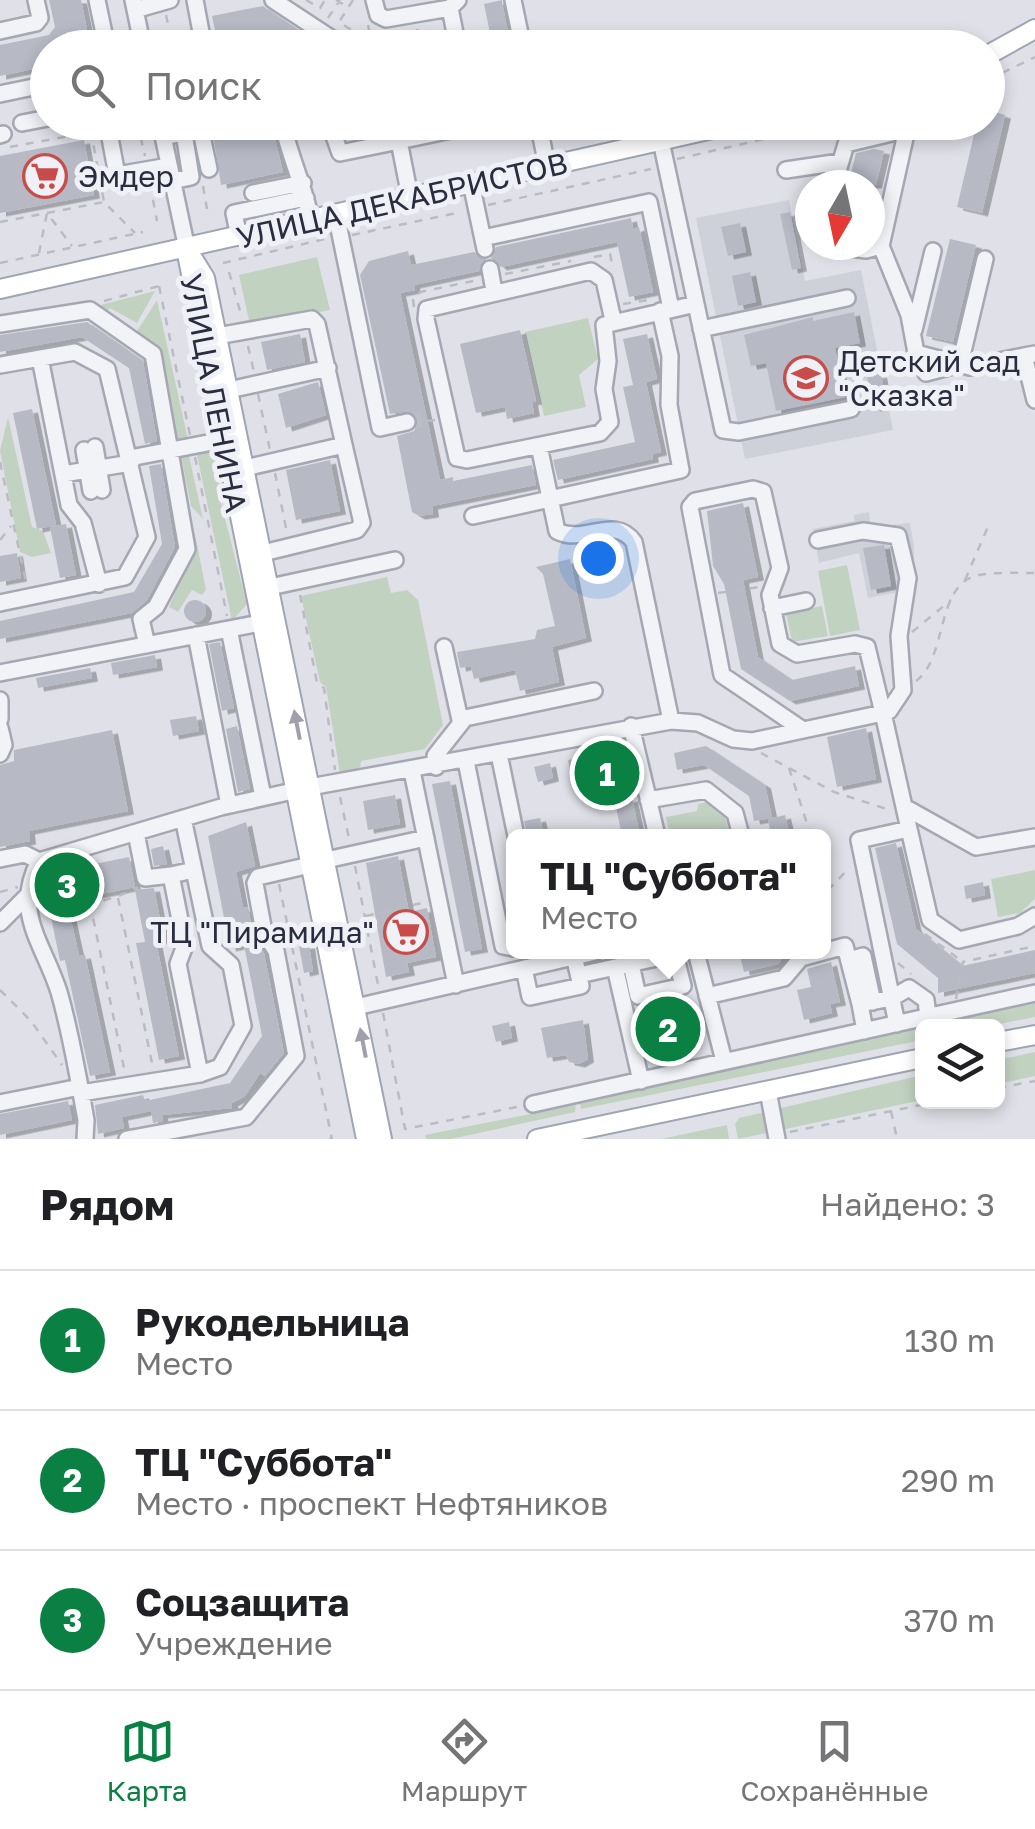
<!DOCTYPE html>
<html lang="ru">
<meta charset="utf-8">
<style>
:root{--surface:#fff;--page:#f6f6f6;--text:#202124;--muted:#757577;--line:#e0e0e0;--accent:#0b8043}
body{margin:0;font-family:"Golos Text",sans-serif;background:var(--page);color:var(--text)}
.controls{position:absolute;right:30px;bottom:30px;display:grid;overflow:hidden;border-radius:15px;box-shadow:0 5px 15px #0003}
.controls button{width:90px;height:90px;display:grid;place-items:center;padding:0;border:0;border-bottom:2px solid var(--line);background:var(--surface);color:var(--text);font:50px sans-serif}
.compass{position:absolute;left:795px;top:170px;width:90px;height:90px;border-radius:50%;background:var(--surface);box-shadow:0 5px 15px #0003;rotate:189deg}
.you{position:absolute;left:598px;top:558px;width:35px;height:35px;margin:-25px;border:8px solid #fff;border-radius:50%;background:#1a73e8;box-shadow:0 0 0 15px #1a73e833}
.badge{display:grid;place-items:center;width:65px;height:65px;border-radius:50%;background:var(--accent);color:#fff;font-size:32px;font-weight:700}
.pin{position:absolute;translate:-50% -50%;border:5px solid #fff;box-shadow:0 2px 10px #0006}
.popup{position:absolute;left:506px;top:829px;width:325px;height:130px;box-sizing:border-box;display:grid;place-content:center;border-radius:15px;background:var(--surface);filter:drop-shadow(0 2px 8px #0005);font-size:32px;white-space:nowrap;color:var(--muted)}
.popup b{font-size:38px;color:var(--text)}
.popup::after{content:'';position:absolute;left:50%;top:100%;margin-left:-20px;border:20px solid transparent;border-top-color:var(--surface)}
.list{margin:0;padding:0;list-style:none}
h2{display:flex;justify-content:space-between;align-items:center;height:130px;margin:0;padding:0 40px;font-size:42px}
h2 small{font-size:32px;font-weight:400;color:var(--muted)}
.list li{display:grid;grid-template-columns:65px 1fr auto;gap:30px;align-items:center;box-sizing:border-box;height:140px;padding:0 40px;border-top:2px solid var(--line)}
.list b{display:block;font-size:38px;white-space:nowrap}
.list p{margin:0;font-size:32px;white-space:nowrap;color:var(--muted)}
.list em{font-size:32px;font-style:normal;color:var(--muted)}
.icon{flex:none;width:55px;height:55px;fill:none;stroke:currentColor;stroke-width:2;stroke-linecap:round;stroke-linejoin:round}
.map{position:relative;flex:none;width:1035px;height:1139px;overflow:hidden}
.search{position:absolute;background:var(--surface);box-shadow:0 5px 15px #0003;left:30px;right:30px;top:30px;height:110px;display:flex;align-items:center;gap:25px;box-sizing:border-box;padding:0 35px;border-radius:55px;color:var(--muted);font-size:38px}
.sheet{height:550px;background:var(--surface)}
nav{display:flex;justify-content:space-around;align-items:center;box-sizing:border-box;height:140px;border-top:2px solid var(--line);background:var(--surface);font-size:28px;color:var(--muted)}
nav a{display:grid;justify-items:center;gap:5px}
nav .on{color:var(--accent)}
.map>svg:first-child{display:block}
.built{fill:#ced0da}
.green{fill:#c2d2c1}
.building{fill:#b7bac5;filter:url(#shadow)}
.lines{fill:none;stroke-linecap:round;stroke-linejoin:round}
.minor-tunnel{stroke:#bbbdc6;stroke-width:15;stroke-dasharray:15 8;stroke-linecap:butt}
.minor-casing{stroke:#a5a7b2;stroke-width:20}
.major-casing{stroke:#a0a4b3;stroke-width:22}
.path{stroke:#babcc3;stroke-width:2.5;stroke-dasharray:8 8;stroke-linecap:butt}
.minor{stroke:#f2f3f7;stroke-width:15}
.major{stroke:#fff;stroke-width:18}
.oneway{fill:#9fa0a9}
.labels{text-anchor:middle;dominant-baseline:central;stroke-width:10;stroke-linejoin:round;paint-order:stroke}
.poi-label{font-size:30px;fill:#292d3f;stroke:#eff1f6;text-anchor:start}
.street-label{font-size:30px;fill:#292d3f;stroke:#eff1f6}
</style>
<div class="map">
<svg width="1035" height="1139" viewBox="0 0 1035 1139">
<defs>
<filter id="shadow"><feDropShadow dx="6" dy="3.5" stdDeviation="0" flood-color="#0004"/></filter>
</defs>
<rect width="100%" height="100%" fill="#e0e1e8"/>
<path class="built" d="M789 200 805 281 861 270 893 430 745 459 696 218Z
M869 512 871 527 910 523 914 546 913 578 899 592 868 598 859 553 819 563 813 529 854 521V515Z"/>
<path class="green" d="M317 257 330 310 250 325 239 275Z
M155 291 137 323 110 308 104 315 89 308Z
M157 300 189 444 176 440 157 358 135 334Z
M588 318 598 359 579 375 586 407 544 416 525 332Z
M8 417 32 527 43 531 51 553 32 557 20 552 0 451Z
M210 451 217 456 220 499 247 604 232 621 197 455Z
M181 456H189L203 519 191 506Z
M195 534 206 590 202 595 192 590 178 612 169 607 191 555 189 535Z
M847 565 860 630 830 636 818 571Z
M387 577 391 593 407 590 418 600 443 725 425 749 361 761 360 770 340 774 326 687 320 682 301 596Z
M822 606 828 636 792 642 786 613Z
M712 801 724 812 730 836H670L666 817 697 811 698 804Z
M1035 870V899L1020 913 998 917 991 879Z
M1035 1001V1017L989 1026H925Z
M922 1027V1040L581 1109 580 1104Z
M1035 1052V1076L998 1084V1060Z
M922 1075V1100L738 1139 735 1124 739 1118Z
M576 1105 575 1112 451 1139H426L425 1135Z
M727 1125 729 1139H661Z"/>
<path class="building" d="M49 0H81L88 35 80 48H48V66L0 76V45L49 35 55 27Z
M502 0V2L511 48H493L484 4Z
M263 6 267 9 325 48H285L261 33 217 40 212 16Z
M988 110 1005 115 982 213 957 207 977 122H988Z
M211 122H271L283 172 221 185Z
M84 140 94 195 0 213V156Z
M874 149 884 151 876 185H848L856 153Z
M790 212 801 268 792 270 780 214Z
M631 218 633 229 639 227 653 292 629 297 617 242 501 267 491 258 496 247Z
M740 223 746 252 728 256 721 227Z
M950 239 976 245 953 342 926 336Z
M408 251 411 265 474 252 484 260 479 271 414 285 415 290 400 293 440 480 453 477V481L532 465 536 485 432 506 433 514 419 516 412 512 397 436 414 431 418 421 409 411 390 414 360 275 369 261Z
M750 272 756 302 738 306 732 276Z
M854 312 860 343 835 348 845 397 776 411 766 363 751 366 744 335 813 317V321Z
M87 322 143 361 157 441 145 444 129 368 82 337 0 352V335Z
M520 330 536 401 532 402 534 413 507 419 505 407 476 413 460 344Z
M300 334 305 362 267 370 261 342Z
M647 334 657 379 646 382 661 452 652 454 653 459 558 480 553 460 635 442 623 387 633 385 623 339Z
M881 374 887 405 874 408 867 377Z
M318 382 326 415 286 428 278 394Z
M32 409 56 525 37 529 13 413Z
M330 460 340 511 296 520 286 470Z
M161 464 175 547 147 600 132 613 0 639V621L134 592 162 544 149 466Z
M743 503 758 577 743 580 758 657 792 680 855 666 859 686 790 701 741 669 724 584 713 566 707 511Z
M66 524 76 575 60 578 50 527Z
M884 545 891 586 871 590 863 548Z
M17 553 21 578 0 582V556Z
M570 559 586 638 552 647 559 682 520 691 515 670 474 679 471 666 460 668 457 652 535 639 537 630 555 626 543 574 536 567Z
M184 611a11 11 0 1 1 22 0a11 11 0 1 1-22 0Z
M220 642 234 708 222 711 209 644Z
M155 655 157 667 113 675 111 663Z
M90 668 92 678 38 688 36 678Z
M196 716 199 731 173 736 170 720Z
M237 726 250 789 238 792 226 729Z
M866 728 876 779 837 787 827 737Z
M112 730 128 811 29 831 30 841 0 847V765L14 761V750Z
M706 746 765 785 772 818 754 821 749 796 704 765 677 770 674 753Z
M588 756 592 775 572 779 568 760Z
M550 763 553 778 538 782 534 767Z
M613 764 617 779 601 783 597 768Z
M450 781 482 949 465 952 432 784Z
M395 795 400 824 368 830 363 801Z
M632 798 640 836H622L615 802Z
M785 815 790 836H771L768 819Z
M540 818 544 836H527L524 821Z
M246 822 255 866 236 872 243 908 248 907 253 935 264 953 284 1053 265 1076 260 1073 245 1096 232 1103V1108L162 1115 163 1121 153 1123 151 1111 122 1117 124 1128 98 1134 95 1105 143 1095 145 1101 230 1083 262 1036 244 945 230 948 208 836Z
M896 843 916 929 962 966 1035 950V973L938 993V978L897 944 875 848Z
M163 846 167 864 154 866 151 849Z
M398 856 409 912 427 908 436 957 407 963 409 972 386 977 366 863Z
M129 857 135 887 67 901 79 956 85 955 110 1072 90 1076 65 960 60 961 49 908 57 906 50 873Z
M983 882 985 895 966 899 964 886Z
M154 888 164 940 156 941 179 1056 159 1060 136 943 145 942 135 890Z
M309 945 313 971 304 973 299 946Z
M757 952H787L778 964 744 972 740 955Z
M831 962 840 1002 830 1004 832 1013 804 1020 797 990 811 987 807 969Z
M689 1005 696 1042 648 1052 640 1016Z
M583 1020 588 1059 579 1064 569 1062 566 1055 547 1058 541 1028Z
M509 1022 512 1038 496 1042 492 1026Z
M68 1101 72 1120 0 1135V1114Z"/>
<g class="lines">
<path class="minor-tunnel" d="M407 422 427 418"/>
<g class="minor-casing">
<path id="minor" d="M97 0 107 48
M133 0 143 48
M195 0 204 48
M273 0 346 48
M374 0 378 15 386 19 450 8
M458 0 450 8 458 48
M513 0 523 48
M135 10 170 0
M0 31 36 23 40 18 36 0
M0 94 48 84
M107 122 117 175 169 166
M160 122 187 249
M199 122 209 169
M282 122C290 157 304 186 311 220
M329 122 340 153 399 141 410 197
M396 122 399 141 489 122
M538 122 547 166
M22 123 48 118
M0 135 3 134
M163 137 184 133 191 177 172 181
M786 170 840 162
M471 183 485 249
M834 185 846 144 921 126
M253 193 303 183
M336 214 380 428 407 422
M239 237 234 213 306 198
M483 238 649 202 671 309
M827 245 866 250 881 246 907 129
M881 246 909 315 916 353 970 367 1024 356
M490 269 494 291
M696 304 723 430 739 432 851 409
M613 320 604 280 591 271 427 309 426 319 457 458 467 460 600 433 610 422 604 389 608 361 604 325 696 304 661 141
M0 324 90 310 153 354 187 549 156 607 141 619 147 645
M701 329 847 298
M914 330 933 251
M217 336 312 319 317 324 344 445
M916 353 926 373 960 364 985 259
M1035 354 1024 356 1035 400
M40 358 69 505 83 523 99 584
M0 365 75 352 107 369 147 537 125 577 0 603
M229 390 328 368
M539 446 557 531C584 545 614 514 634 542L671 721
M95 447 102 490
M84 450 91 491
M130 458 223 440
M245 468 344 445 362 523 357 530 263 553
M63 474 131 463
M473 516 681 470 669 405 670 356 660 311
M270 587 395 560
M772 608 806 601
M229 629 263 797
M196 635 229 805
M444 647 460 720
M0 673 260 623
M0 700V719
M631 726 657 836
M0 728 4 745 0 754
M803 730 722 675 690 507 695 501 753 489 763 492 780 568 770 595 780 644 797 654 855 644 867 647 883 713 889 711 903 690 899 636 908 578 898 536 863 531 818 540
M499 754 516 836
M466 761 503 946 513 948
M436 767 435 756 465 718 594 691
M412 771 456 985
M310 787 671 721 698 723 733 739 752 741 883 713 909 829 859 840 897 1024
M648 800 706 790 735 813 741 836
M908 809 976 847 1035 837
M183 818 210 946 231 965 243 1026 220 1067 200 1074 178 964 185 945 171 875 194 870
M909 829 930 920 959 940 1018 926 1035 916
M136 833 145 878 171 875
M0 859 25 854 39 861
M326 860 426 838
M0 923 27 896
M696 952 724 1061
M849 960 863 956 873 1002
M631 964 638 996 683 986 675 954
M615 967 641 1081
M524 968 530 997 581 986 574 956
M579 975 684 952
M707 996 784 978 801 958 845 946 860 1004
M356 1007 595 952
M865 1031 860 1004 892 998 909 988 926 1000 928 1017
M768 1091 777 1139
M81 1093 200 1074
M0 1103 80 1087
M533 1104 1035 993
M85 1139 86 1120C78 1077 71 1033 59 992 44 944 12 913 39 861L221 807 293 791
M127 1139 246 1117 296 1056 276 951 264 932 255 883 258 877 310 865"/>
</g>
<g class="major-casing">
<path id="major" d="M988 55 1035 29
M187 249 205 278 382 1139
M187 254 366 1139
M0 289 744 122
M998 1042 1035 1035
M537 1139 922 1058"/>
</g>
<path class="path" d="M306 0 320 8 325 0
M336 0 348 7
M353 0 339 22 372 43
M166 15 173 48
M328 18 340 0
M368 25 373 48
M417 29 421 48
M988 80 1035 57
M137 122 145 156
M10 147 91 132 104 202
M677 159 838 122
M150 184 157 221
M203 186 207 209
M488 205 651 169
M0 222 104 202 135 233
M352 235 461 212
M39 253 47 213 72 246
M594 257 610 254 613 269
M0 263 143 232
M223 263 329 238
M229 272 242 318
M505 274 571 261
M159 286 190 435
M104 301 159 286
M623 304 654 299
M414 307 413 300 420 292 478 280
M248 346 254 372
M258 394 270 450
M427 421 436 420
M195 457 227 616
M0 462 26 582
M275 473 287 533
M0 540 11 526
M965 580 990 522
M718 593 760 587
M300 595 317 683 324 688 335 770
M912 632 951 600
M916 681C948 658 935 583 979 575 997 572 1017 573 1035 573
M761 753 834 792 890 810
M789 768 811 836
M340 797 350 843
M355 866 379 990
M823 883 826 896
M279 884 332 1139H329
M0 892 18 887
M118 898 153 1068
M40 900C73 909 109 903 138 887
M90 903 125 1073
M823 906 830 888 850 867
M366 916 426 902
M925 934 963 962
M898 963 911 974
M0 990 31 1021 62 1065
M956 999 963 962 1035 946
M383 1013 405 1129 522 1106
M998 1088 1035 1081
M891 1111 897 1139
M790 1132 935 1102"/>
<use href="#minor" class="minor"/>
<use href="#major" class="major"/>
</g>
<defs><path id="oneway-solid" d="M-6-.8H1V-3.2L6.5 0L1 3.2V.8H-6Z" transform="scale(2.5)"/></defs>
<g class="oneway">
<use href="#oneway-solid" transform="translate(297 725) rotate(-101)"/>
<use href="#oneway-solid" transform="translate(363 1043) rotate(-101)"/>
</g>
<defs>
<g id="supermarket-ring" transform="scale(2.25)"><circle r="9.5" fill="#eff1f6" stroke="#c84d4a" stroke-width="1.5"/><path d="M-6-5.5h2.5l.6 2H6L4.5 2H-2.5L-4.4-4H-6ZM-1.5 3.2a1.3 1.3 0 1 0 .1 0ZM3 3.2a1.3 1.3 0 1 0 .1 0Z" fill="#c84d4a"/></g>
<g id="school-ring" transform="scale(2.25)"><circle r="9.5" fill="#eff1f6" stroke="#c84d4a" stroke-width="1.5"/><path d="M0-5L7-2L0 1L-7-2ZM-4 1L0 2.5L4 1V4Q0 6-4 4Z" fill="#c84d4a"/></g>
</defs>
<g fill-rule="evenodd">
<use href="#supermarket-ring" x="45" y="176"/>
<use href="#school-ring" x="806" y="378"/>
<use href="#supermarket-ring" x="406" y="932"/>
</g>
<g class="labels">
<g class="poi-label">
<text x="78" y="176">Эмдер</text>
<text x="838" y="361">Детский сад<tspan x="838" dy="34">"Сказка"</tspan></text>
<text x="374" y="932" text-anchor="end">ТЦ "Пирамида"</text>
</g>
<g class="street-label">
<text transform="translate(402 200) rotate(-13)">УЛИЦА ДЕКАБРИСТОВ</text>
<text transform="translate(214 393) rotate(79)">УЛИЦА ЛЕНИНА</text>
</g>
</g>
</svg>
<div class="controls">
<button><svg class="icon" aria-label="layers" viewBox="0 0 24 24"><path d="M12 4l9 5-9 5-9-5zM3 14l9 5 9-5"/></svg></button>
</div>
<svg class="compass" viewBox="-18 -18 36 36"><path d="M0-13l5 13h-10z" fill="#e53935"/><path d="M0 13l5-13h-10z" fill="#757577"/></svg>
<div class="you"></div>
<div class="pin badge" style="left:607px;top:773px">1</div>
<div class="pin badge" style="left:668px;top:1029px">2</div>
<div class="popup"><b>ТЦ &quot;Суббота&quot;</b>Место</div>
<div class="pin badge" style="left:67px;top:885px">3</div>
<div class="search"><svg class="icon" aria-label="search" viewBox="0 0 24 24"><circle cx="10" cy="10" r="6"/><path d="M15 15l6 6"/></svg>Поиск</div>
</div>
<section class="sheet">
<h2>Рядом<small>Найдено: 3</small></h2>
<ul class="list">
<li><span class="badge">1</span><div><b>Рукодельница</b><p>Место</p></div><em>130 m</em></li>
<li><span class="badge">2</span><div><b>ТЦ &quot;Суббота&quot;</b><p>Место · проспект Нефтяников</p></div><em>290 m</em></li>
<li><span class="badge">3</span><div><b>Соцзащита</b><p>Учреждение</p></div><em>370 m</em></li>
</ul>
</section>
<nav>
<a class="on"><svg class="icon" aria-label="map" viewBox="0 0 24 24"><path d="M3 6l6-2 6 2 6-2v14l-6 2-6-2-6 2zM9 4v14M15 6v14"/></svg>Карта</a>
<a><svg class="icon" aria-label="directions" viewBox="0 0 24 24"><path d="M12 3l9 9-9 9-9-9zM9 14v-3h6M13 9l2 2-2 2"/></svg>Маршрут</a>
<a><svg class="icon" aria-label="saved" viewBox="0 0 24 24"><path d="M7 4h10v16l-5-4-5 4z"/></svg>Сохранённые</a>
</nav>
